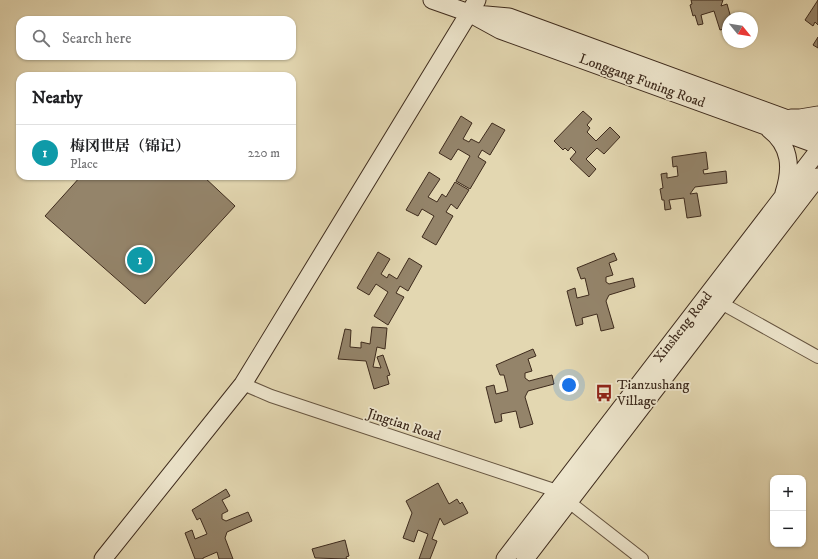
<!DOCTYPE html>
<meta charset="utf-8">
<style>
:root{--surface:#fff;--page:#f2f2f2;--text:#202124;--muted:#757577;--line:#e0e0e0;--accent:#8f2418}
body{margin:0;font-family:"IM FELL DW Pica","Noto Serif SC",serif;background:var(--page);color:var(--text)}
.controls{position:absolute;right:12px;bottom:12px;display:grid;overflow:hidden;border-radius:8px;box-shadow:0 1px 3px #0004}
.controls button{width:36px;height:36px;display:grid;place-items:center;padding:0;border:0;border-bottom:1px solid var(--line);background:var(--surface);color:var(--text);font:20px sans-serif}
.compass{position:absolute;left:722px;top:12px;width:36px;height:36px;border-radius:50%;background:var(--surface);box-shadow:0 1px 3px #0004;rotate:120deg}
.you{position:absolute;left:569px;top:385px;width:14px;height:14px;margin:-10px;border:3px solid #fff;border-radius:50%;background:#1a73e8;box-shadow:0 0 0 6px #1a73e833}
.badge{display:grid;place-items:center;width:26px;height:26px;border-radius:50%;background:var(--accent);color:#fff;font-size:13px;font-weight:700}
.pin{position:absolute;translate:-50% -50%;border:2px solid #fff;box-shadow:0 1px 4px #0006}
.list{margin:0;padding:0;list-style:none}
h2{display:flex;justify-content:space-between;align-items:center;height:52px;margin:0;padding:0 16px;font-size:17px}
h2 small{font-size:13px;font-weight:400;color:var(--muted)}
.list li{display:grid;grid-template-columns:26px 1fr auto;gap:12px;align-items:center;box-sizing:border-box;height:56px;padding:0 16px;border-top:1px solid var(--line)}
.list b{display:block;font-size:15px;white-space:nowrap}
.list p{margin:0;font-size:13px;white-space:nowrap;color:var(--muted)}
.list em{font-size:13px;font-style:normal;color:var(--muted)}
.icon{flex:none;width:22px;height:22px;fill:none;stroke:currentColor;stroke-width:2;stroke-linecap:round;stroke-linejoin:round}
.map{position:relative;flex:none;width:818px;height:559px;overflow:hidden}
.search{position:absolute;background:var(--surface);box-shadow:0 1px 3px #0004;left:16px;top:16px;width:280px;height:44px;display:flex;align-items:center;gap:10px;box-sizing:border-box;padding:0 14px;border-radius:12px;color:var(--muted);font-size:15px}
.panel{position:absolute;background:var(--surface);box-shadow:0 1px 3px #0004;left:16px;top:72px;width:280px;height:108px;border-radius:12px}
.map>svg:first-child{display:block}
.building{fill:#94846a;stroke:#3e2b1d}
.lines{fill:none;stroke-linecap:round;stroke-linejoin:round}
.street-casing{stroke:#675642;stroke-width:14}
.secondary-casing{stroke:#3e2b1d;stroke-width:19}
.street{stroke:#ede5cc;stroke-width:12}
.secondary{stroke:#ede5cc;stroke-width:17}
.labels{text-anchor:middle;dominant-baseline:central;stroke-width:3.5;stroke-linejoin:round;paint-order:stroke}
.street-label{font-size:14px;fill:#3e2b1d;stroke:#ede5cc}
.poi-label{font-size:14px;fill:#3e2b1d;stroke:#ede5cc;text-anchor:start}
</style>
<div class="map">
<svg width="818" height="559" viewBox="0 0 818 559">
<rect width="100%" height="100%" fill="#e3d7b1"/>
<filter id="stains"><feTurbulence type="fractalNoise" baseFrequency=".005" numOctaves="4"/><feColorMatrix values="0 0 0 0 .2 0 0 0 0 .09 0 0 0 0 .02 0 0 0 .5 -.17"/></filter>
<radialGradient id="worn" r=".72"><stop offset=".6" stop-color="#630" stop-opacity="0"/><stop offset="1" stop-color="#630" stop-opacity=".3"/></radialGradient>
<path class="building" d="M691 0H723L721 6 727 4 731 18H728V28L720 30 714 11 701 15 703 24 698 25 695 15 693 16 690 5 692 4Z
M818 0V25L815 22 813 26 805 20Z
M818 37V48L813 45Z
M583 111 592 119 587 125 590 128 587 132 596 141 610 127 620 137 604 154 597 148 586 159 596 169 589 177 570 159 576 152 571 147 568 151 565 148 563 150 554 141Z
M461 116 472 123 463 139 469 142 471 139 479 143 492 123 505 130 490 155 482 150 478 157 486 162 470 189 456 181 470 156 458 149 451 160 439 153Z
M706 152 708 169 703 170 704 174 726 171 727 183 695 187 690 194 697 193 701 216 687 218 684 198 669 200 671 209 665 210 664 200H662L660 189 663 188 661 174 667 173V178L678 176 677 166 673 167 672 157Z
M429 172 440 179 428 197 437 202 442 194 446 197 455 182 469 190 457 209 451 204 446 212 453 216 436 245 422 237 434 216 422 209 418 216 406 210Z
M81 176H203L235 206 145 304 45 216Z
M378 252 390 259 381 274 387 278 389 274 397 279 409 258 422 266 408 291 400 286 396 293 404 297 388 325 374 316 388 292 376 284 369 295 357 288Z
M614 253 617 260 609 263 613 275 606 277V282L609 284 633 278 635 287 609 295 606 301 614 328 601 331 597 314 582 318 583 324 576 326 567 291 575 288 577 298 589 295 585 278 581 279 577 268Z
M372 327 387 328 385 349 377 347 373 367 381 368 377 357 383 355 390 375 387 376 389 384 374 389 366 361 338 359 345 329 351 330 350 347 361 348V342L370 344Z
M533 349 536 356 528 359 532 371 525 373V378L529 381 552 375 554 384 528 391 525 397 533 424 520 428 516 411 501 414 502 421 495 423 486 387 494 385 496 394 508 391 504 375H500L496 365Z
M438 483 449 504 457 499 460 504 462 502 468 513 444 525 440 518 432 539 437 541 430 559H419L428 534 418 530 414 542 403 538 412 513 406 501Z
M226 489 230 496 222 500 228 511 222 514V519L226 521 248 512 252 521 227 532 225 538 233 559H219L217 552 203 558V559H195L185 533 192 530 195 539 207 534 200 518 197 520 192 510Z
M345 540 349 556 346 557 347 559 315 558 312 549Z"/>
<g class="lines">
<g class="street-casing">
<path id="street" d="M721 303 818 357
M243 384 271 396 557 491
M569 502 642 559"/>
</g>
<g class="secondary-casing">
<path id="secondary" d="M432 0 469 13 500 30 818 145
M475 14 509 17 818 130
M791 118H800L818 115
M769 129C791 146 792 168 784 193
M103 559 243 384 477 0
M505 559 818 151
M525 559 818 177"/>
</g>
<use href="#street" class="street"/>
<use href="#secondary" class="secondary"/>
</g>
<defs>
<g id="bus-bare" transform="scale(1.38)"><path d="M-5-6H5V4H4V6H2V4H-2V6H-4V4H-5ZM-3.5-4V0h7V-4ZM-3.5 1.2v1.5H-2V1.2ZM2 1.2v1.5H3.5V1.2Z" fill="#8f2418" stroke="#ede5cc" stroke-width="2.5" paint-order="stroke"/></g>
</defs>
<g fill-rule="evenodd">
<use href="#bus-bare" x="604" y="393"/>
</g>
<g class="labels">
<g class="street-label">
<text transform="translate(642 81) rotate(20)">Longgang Funing Road</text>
<text transform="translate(683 327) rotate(-52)">Xinsheng Road</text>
<text transform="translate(404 425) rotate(18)">Jingtian Road</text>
</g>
<g class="poi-label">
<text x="617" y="385">Tianzushang<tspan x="617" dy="16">Village</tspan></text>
</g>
</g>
<rect width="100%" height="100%" filter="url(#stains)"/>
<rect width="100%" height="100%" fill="url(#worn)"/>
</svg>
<div class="controls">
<button>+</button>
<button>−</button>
</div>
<svg class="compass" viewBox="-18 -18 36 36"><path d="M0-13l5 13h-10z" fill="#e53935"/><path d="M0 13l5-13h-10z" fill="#757577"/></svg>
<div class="you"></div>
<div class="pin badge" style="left:140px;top:260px;background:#0f9aa8">1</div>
<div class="search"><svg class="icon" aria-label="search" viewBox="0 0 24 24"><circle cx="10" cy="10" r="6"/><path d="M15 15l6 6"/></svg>Search here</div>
<section class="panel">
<h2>Nearby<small></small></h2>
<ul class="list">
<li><span class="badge" style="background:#0f9aa8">1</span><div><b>梅冈世居（锦记）</b><p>Place</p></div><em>220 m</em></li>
</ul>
</section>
</div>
